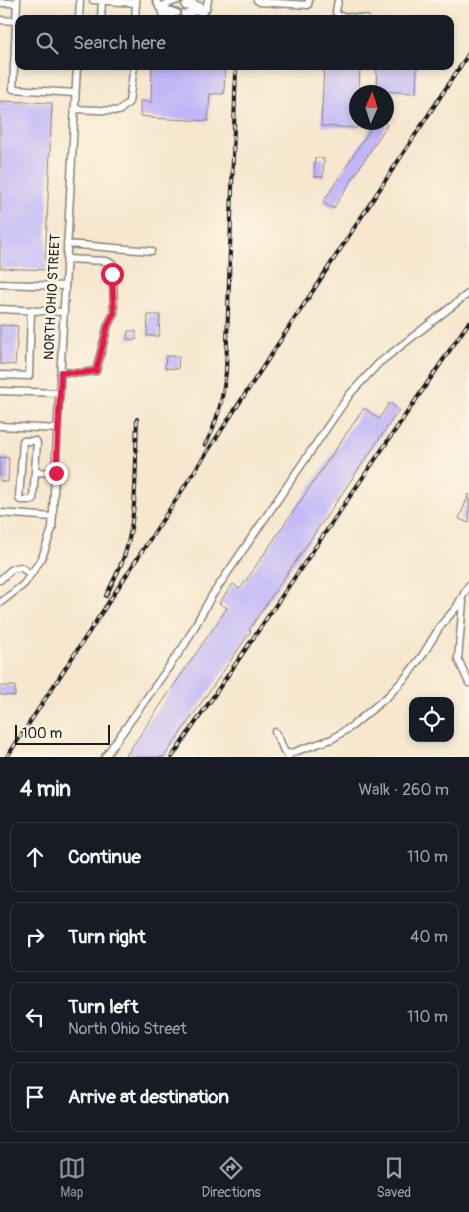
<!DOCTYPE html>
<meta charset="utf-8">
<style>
:root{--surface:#171b24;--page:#20242c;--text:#f1f3f6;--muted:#9ea1a6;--line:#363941;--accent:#8c9099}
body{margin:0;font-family:Pangolin,sans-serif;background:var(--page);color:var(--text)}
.controls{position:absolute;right:15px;bottom:15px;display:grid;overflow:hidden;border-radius:10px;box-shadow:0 2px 8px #0003}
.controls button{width:45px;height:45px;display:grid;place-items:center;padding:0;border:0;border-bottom:1px solid var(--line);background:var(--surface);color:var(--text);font:25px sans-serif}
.compass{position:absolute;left:349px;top:85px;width:45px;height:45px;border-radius:50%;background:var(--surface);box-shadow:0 2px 8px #0003;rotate:3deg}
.scale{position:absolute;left:15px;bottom:12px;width:95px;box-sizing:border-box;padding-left:5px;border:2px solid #1c1c1c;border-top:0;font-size:14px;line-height:18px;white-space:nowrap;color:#1c1c1c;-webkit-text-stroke:4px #fcf5e5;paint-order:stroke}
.stop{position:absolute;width:15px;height:15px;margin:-11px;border:4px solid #e11d48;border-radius:50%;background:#fff}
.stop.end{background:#e11d48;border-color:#fff;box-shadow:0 1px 5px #0008}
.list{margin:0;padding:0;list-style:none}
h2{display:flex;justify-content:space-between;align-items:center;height:65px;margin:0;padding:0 20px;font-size:21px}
h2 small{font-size:16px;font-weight:400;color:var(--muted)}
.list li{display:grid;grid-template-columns:32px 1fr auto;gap:15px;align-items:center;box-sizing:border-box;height:70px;margin:0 10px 10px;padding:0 10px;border:1px solid var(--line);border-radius:10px}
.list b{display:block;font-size:19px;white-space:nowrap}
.list p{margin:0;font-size:16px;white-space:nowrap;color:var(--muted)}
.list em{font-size:16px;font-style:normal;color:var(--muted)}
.icon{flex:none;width:28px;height:28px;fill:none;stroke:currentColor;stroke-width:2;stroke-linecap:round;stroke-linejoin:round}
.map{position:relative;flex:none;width:469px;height:757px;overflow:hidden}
.search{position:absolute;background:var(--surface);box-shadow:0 2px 8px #0003;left:15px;right:15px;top:15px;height:55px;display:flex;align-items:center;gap:12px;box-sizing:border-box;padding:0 18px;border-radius:10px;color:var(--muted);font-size:19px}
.sheet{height:385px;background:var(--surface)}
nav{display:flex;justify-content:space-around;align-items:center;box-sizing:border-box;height:70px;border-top:1px solid var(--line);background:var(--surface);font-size:14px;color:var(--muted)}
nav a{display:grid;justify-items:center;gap:2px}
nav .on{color:var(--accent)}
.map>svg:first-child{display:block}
.building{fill:#c0b6f7}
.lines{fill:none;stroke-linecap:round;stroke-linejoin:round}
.minor-casing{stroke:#898275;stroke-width:9}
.minor{stroke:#fff;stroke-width:6}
.rail-casing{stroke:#1c1c1c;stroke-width:4}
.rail{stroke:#fcf5e5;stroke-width:2;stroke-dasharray:5.5;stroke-linecap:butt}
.route{stroke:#e11d48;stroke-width:6}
.labels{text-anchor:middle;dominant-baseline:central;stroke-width:5;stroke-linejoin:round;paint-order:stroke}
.street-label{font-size:14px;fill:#1c1c1c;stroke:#fcf5e5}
</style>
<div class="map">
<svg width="469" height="757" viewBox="0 0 469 757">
<rect width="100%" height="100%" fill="#fcf5e5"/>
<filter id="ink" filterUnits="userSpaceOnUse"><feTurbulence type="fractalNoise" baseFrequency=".02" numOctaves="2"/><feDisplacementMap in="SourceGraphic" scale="10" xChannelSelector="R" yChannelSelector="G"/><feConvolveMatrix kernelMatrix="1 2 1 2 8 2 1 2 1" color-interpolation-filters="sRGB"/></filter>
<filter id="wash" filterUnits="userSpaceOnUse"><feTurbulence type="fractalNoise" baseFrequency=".0096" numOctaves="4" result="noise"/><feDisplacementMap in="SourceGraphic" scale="20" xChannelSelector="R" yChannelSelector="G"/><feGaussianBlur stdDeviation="1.12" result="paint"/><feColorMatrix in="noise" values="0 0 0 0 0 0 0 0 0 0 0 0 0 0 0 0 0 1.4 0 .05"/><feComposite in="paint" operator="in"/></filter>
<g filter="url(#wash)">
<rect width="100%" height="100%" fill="#f6e7ce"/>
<g id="blocks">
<path class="building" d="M152 66H225L224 94H210L208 121 150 118V117L140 116V101L151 102Z
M324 66H360L359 92H356L357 128 321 126Z
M377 66H417L416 93 376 91Z
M0 101 52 103 45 270 0 268Z
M375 122H383L387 125 333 209 323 202Z
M315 158 324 159 323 177 314 176Z
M148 315H160L159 336H147Z
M0 325 18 326 15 365 0 364Z
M128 331H136V340L127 339Z
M166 356H179L178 369 165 368Z
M389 403 399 410 257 618 249 630 251 631 164 757H125L227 608 219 603 233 584 240 589 364 408 379 419Z
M0 457 9 458 8 482 0 481Z
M469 494V523L459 519Z
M0 686H15V696L0 695Z"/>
</g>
</g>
<g filter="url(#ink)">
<use href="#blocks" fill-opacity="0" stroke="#898275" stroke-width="1"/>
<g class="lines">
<g class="minor-casing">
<path id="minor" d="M17 0 13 89 75 93
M93 0 136 3V0
M156 0 166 19
M185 0 206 9
M257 0 260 2 308 5 309 0
M338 0 336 12 338 16 366 19
M0 3H17
M185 6 197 8
M159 7 178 0
M159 7 177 13
M164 11 174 19
M184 14 205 9
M79 19 80 0
M101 19 102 0
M135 19 136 3
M198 19 206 9 208 0
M0 20 16 21
M74 109 119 111 129 102 134 66
M67 244 151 251
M0 284 65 286
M0 309 64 312
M61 372 81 373 96 371 108 325 114 313 113 264 106 261 67 259
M0 375 29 376 31 310
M0 391 60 393
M0 426 58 429
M23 441H36L37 443 33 499 32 500H20L19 498Z
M35 472 55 473
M0 513 53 517
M0 580 12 569 20 567 31 574
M463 602 458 659 469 683
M0 603 24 584 42 558 52 529 77 66
M275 732 280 741 284 751 290 755
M105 757 185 644 211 597 350 394 379 363 469 293
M288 757 291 753 332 739 352 726 388 696 406 677 422 656 441 625 456 608 469 585"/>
</g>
<use href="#minor" class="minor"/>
<g class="rail-casing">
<path id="rail" d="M205 445C218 422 223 398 226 372L236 66
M106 596C113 582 120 568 125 554 138 513 135 461 137 419
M7 757 469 53
M172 757 469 322"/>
</g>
<use href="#rail" class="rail"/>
</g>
</g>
<g class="lines" filter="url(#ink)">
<path class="route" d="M56 473 61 372 81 373 96 371 108 325 114 313 112 274"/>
</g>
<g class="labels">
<g class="street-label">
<text transform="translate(52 297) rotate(-87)">NORTH OHIO STREET</text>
</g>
</g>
</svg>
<div class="controls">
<button><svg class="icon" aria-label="locate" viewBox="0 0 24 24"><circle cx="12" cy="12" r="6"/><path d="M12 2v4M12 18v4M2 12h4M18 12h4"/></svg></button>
</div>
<svg class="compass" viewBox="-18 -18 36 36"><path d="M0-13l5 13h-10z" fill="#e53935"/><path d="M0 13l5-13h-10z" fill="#9ea1a6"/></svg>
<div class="scale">100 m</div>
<div class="stop" style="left:112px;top:274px"></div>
<div class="stop end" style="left:56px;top:473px"></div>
<div class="search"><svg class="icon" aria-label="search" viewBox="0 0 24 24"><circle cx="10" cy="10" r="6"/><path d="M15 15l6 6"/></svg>Search here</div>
</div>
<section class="sheet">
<h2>4 min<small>Walk · 260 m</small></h2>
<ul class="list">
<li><svg class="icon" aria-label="ahead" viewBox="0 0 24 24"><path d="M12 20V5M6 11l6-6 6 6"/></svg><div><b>Continue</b></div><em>110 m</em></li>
<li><svg class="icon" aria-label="right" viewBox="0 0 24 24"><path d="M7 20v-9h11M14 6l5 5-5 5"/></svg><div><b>Turn right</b></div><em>40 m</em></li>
<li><svg class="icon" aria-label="left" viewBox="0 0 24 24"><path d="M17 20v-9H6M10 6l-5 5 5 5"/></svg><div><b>Turn left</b><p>North Ohio Street</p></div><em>110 m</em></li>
<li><svg class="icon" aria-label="arrive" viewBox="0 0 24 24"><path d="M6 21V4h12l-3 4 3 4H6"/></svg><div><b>Arrive at destination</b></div></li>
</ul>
</section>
<nav>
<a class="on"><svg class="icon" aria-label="map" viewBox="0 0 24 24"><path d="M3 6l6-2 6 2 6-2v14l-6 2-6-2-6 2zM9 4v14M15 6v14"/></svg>Map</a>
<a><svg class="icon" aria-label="directions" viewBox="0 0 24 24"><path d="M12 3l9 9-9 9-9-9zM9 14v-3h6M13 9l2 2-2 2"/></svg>Directions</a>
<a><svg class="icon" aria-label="saved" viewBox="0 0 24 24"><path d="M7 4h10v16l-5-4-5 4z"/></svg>Saved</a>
</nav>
